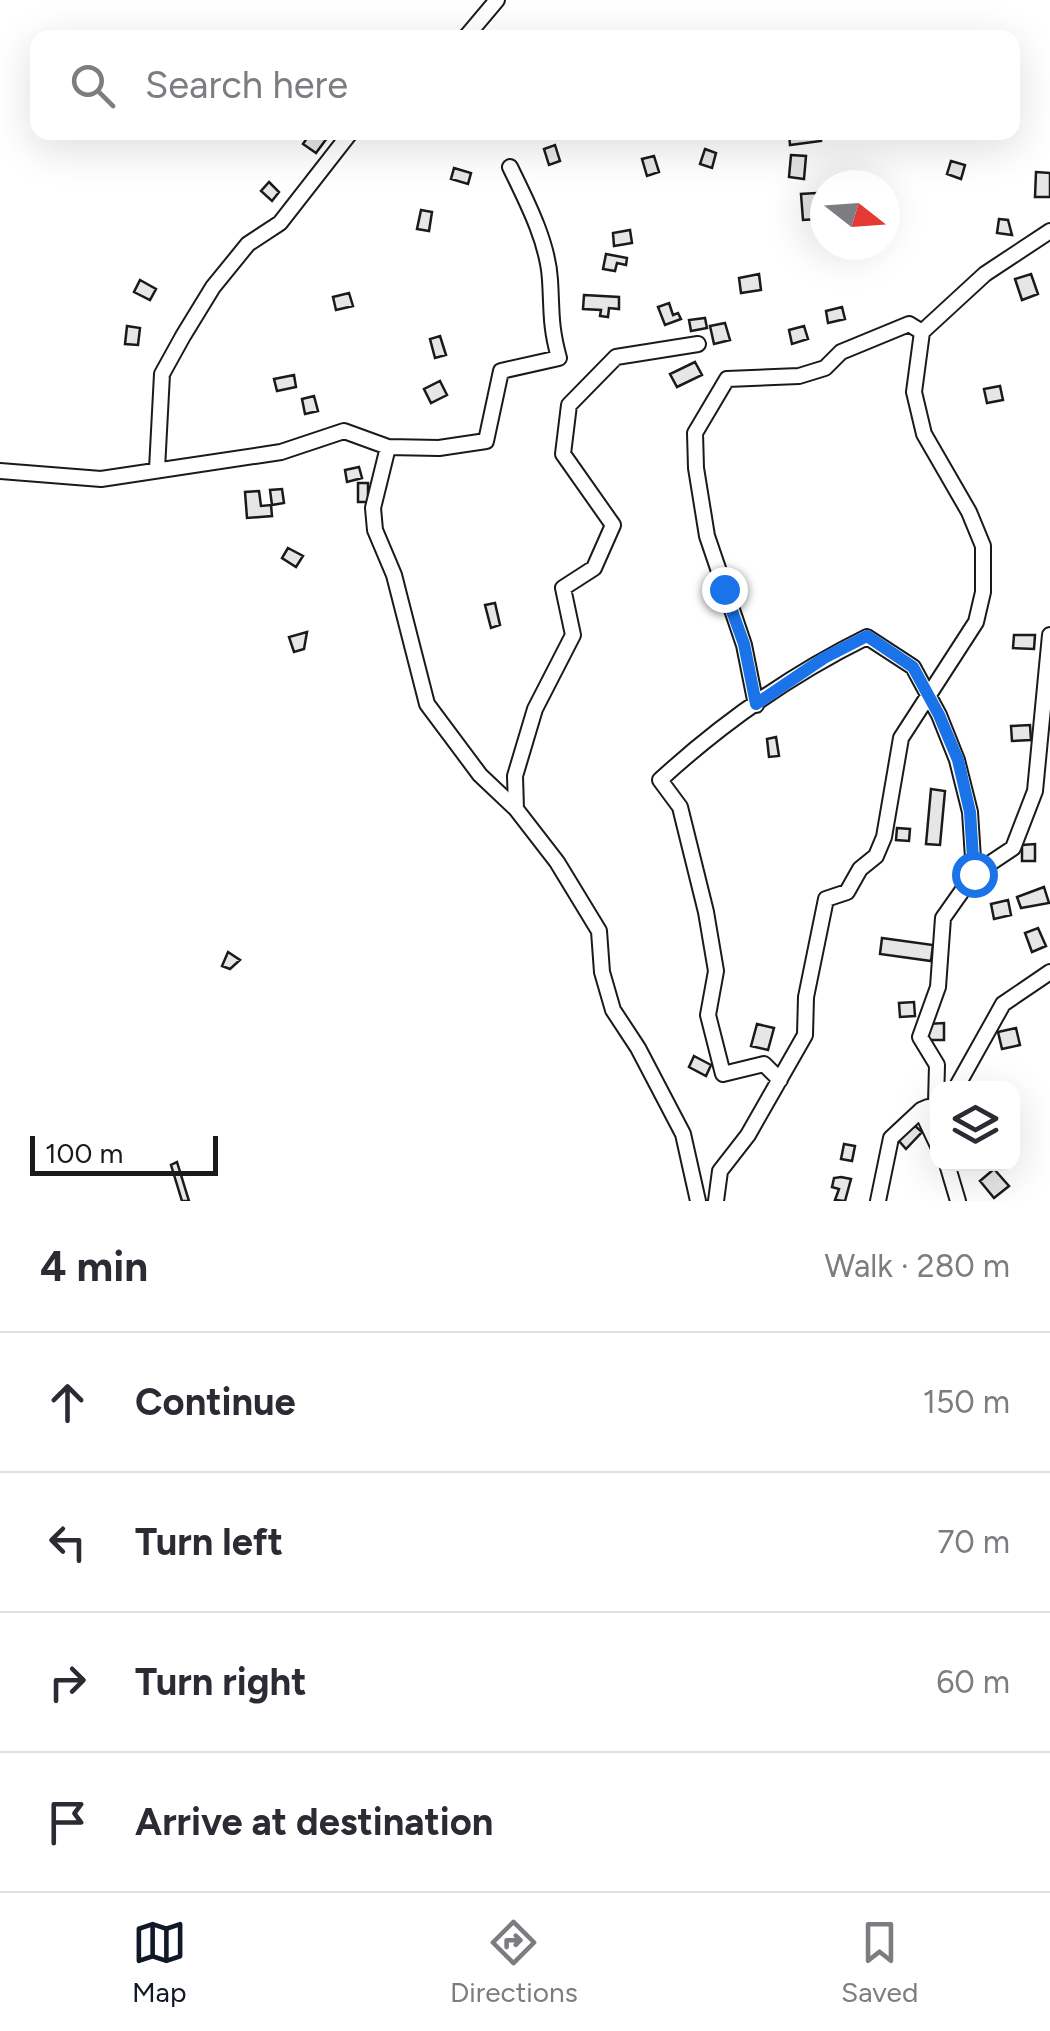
<!DOCTYPE html>
<meta charset="utf-8">
<style>
:root{--surface:#fff;--page:#f2f2f3;--text:#2b2b33;--muted:#7c7c81;--line:#e1e1e2;--accent:#111827}
body{margin:0;font-family:Figtree,sans-serif;background:var(--page);color:var(--text)}
.controls{position:absolute;right:30px;bottom:30px;display:grid;overflow:hidden;border-radius:20px;box-shadow:0 10px 40px #0002}
.controls button{width:90px;height:90px;display:grid;place-items:center;padding:0;border:0;border-bottom:2px solid var(--line);background:var(--surface);color:var(--text);font:50px sans-serif}
.compass{position:absolute;left:810px;top:170px;width:90px;height:90px;border-radius:50%;background:var(--surface);box-shadow:0 10px 40px #0002;rotate:107deg}
.scale{position:absolute;left:30px;bottom:25px;width:188px;box-sizing:border-box;padding-left:10px;border:5px solid #1a1a1a;border-top:0;font-size:28px;line-height:35px;white-space:nowrap;color:#1a1a1a;-webkit-text-stroke:8px #fff;paint-order:stroke}
.stop{position:absolute;width:30px;height:30px;margin:-22px;border:8px solid #1a73e8;border-radius:50%;background:#fff}
.stop.end{background:#1a73e8;border-color:#fff;box-shadow:0 2px 10px #0008}
.list{margin:0;padding:0;list-style:none}
h2{display:flex;justify-content:space-between;align-items:center;height:130px;margin:0;padding:0 40px;font-size:42px}
h2 small{font-size:32px;font-weight:400;color:var(--muted)}
.list li{display:grid;grid-template-columns:65px 1fr auto;gap:30px;align-items:center;box-sizing:border-box;height:140px;padding:0 40px;border-top:2px solid var(--line)}
.list b{display:block;font-size:38px;white-space:nowrap}
.list em{font-size:32px;font-style:normal;color:var(--muted)}
.icon{flex:none;width:55px;height:55px;fill:none;stroke:currentColor;stroke-width:2;stroke-linecap:round;stroke-linejoin:round}
.map{position:relative;flex:none;width:1050px;height:1201px;overflow:hidden}
.search{position:absolute;background:var(--surface);box-shadow:0 10px 40px #0002;left:30px;right:30px;top:30px;height:110px;display:flex;align-items:center;gap:25px;box-sizing:border-box;padding:0 35px;border-radius:20px;color:var(--muted);font-size:38px}
.sheet{height:690px;background:var(--surface)}
nav{display:flex;justify-content:space-around;align-items:center;box-sizing:border-box;height:140px;border-top:2px solid var(--line);background:var(--surface);font-size:28px;color:var(--muted)}
nav a{display:grid;justify-items:center;gap:5px}
nav .on{color:var(--accent)}
.map>svg:first-child{display:block}
.building{fill:#e6e6e6;stroke:#1a1a1a;stroke-width:2.5}
.lines{fill:none;stroke-linecap:round;stroke-linejoin:round}
.minor-casing{stroke:#1a1a1a;stroke-width:18}
.minor{stroke:#fff;stroke-width:14}
.route{stroke:#1a73e8;stroke-width:12}
</style>
<div class="map">
<svg width="1050" height="1201" viewBox="0 0 1050 1201">
<rect width="100%" height="100%" fill="#fff"/>
<path class="building" d="M311 132 327 138 316 153 303 144Z
M821 132V141L790 145 789 133Z
M555 145 560 161 549 165 544 149Z
M705 149 716 153 712 168 700 164Z
M791 155 806 156 804 179 789 177Z
M654 156 659 172 647 176 642 159Z
M951 161 965 165 961 179 947 174Z
M454 168 471 173 468 184 451 179Z
M1036 172 1050 173V197H1035Z
M269 182 279 192 272 201 261 191Z
M816 193 818 219 803 220 801 194Z
M421 210 432 212 429 231 417 229Z
M999 219 1008 220 1012 235 997 233Z
M630 230 632 243 614 246 613 233Z
M606 254 627 258 626 265 617 263 615 271 603 269Z
M759 274 761 290 741 293 739 278Z
M1031 274 1038 294 1022 300 1015 279Z
M140 280 156 289 150 300 134 292Z
M349 293 353 306 336 310 333 297Z
M584 295 619 297V309L609 308 608 317 600 316 601 310 583 309Z
M669 303 673 315 678 313 681 319 665 325 658 307Z
M842 307 845 319 828 323 826 311Z
M705 318 707 328 691 331 689 320Z
M725 323 730 340 714 344 710 326Z
M127 326 140 328 138 345 125 344Z
M804 326 808 339 792 344 789 330Z
M440 336 446 355 435 358 430 339Z
M695 362 702 375 677 387 670 374Z
M294 375 296 387 277 391 274 379Z
M440 381 447 395 431 403 424 389Z
M1000 386 1003 400 987 403 984 389Z
M314 396 318 411 305 414 302 399Z
M359 467 362 478 347 482 345 470Z
M358 483H368V502H358Z
M282 489 284 503 272 505 270 490Z
M259 491 261 506 271 505 272 516 247 518 245 492Z
M288 548 303 556 296 567 282 558Z
M495 603 500 625 491 628 485 605Z
M307 632 304 649 294 652 289 637Z
M1014 635H1035L1034 649 1013 648Z
M1030 725 1031 740 1012 741 1011 726Z
M776 737 779 756 769 757 767 739Z
M931 789 945 791 940 845 926 844Z
M897 828 910 829 909 841 896 840Z
M1035 844V861H1022V845Z
M1044 887 1049 903 1021 908 1017 897Z
M1008 900 1011 915 994 919 991 904Z
M1038 928 1046 946 1032 952 1025 933Z
M882 938 933 945 931 961 880 954Z
M228 952 240 960 230 969 222 966Z
M914 1002 915 1016 900 1017 899 1003Z
M944 1023V1040H928L927 1024Z
M757 1024 774 1028 768 1050 751 1046Z
M1016 1028 1020 1045 1002 1049 998 1032Z
M694 1056 711 1065 706 1076 689 1067Z
M914 1125 922 1132 906 1149 899 1141Z
M844 1144 855 1146 852 1161 841 1159Z
M177 1162 189 1201H182L171 1165Z
M994 1169 1009 1186 994 1198 980 1181Z
M841 1177 851 1179 845 1201 835 1200 839 1189 832 1187 834 1178Z"/>
<g class="lines">
<g class="minor-casing">
<path id="minor" d="M465 38 497 0
M388 447 373 508 375 530 394 575 427 704 480 775 516 809 557 862 599 931 602 972 613 1010 638 1048 683 1134 698 1201
M157 469 162 374 183 336 213 287 248 244 280 223 351 132
M0 471 101 479 281 452 344 431 388 447 439 448 486 441 501 371 559 358C550 325 552 312 550 280 548 242 526 200 510 167
M756 705 744 645 707 536 696 468 695 433 727 379 799 376 825 368 841 352 909 324 922 332
M516 809 515 776 535 709 573 635 563 588 594 568 613 525 563 454 569 405 616 357 698 344
M780 1080 764 1064 723 1074 708 1015 716 971 706 912 680 807 660 780C721 724 792 674 867 637L913 667 939 715 957 760 970 812 974 874
M956 1088 1003 1004 1050 972
M936 1103 937 1065 920 1037 938 987 943 918 974 874 1013 848 1035 791 1050 635
M928 1107 921 1110 938 1146
M947 1164 958 1201
M716 1201 720 1171 748 1135 805 1035 806 997 826 899 847 892 860 869 876 856 884 837 901 738 976 622 983 592V546L969 512 924 434 914 392 922 332 985 274 1050 231
M878 1201 891 1138 921 1110"/>
</g>
<use href="#minor" class="minor"/>
</g>
<g class="lines">
<path class="route" d="M724 589 744 644 756 704 824 658 867 636 913 667 939 715 958 760 970 812 974 874"/>
</g>
</svg>
<div class="controls">
<button><svg class="icon" aria-label="layers" viewBox="0 0 24 24"><path d="M12 4l9 5-9 5-9-5zM3 14l9 5 9-5"/></svg></button>
</div>
<svg class="compass" viewBox="-18 -18 36 36"><path d="M0-13l5 13h-10z" fill="#e53935"/><path d="M0 13l5-13h-10z" fill="#7c7c81"/></svg>
<div class="scale">100 m</div>
<div class="stop" style="left:974px;top:874px"></div>
<div class="stop end" style="left:724px;top:589px"></div>
<div class="search"><svg class="icon" aria-label="search" viewBox="0 0 24 24"><circle cx="10" cy="10" r="6"/><path d="M15 15l6 6"/></svg>Search here</div>
</div>
<section class="sheet">
<h2>4 min<small>Walk · 280 m</small></h2>
<ul class="list">
<li><svg class="icon" aria-label="ahead" viewBox="0 0 24 24"><path d="M12 20V5M6 11l6-6 6 6"/></svg><div><b>Continue</b></div><em>150 m</em></li>
<li><svg class="icon" aria-label="left" viewBox="0 0 24 24"><path d="M17 20v-9H6M10 6l-5 5 5 5"/></svg><div><b>Turn left</b></div><em>70 m</em></li>
<li><svg class="icon" aria-label="right" viewBox="0 0 24 24"><path d="M7 20v-9h11M14 6l5 5-5 5"/></svg><div><b>Turn right</b></div><em>60 m</em></li>
<li><svg class="icon" aria-label="arrive" viewBox="0 0 24 24"><path d="M6 21V4h12l-3 4 3 4H6"/></svg><div><b>Arrive at destination</b></div></li>
</ul>
</section>
<nav>
<a class="on"><svg class="icon" aria-label="map" viewBox="0 0 24 24"><path d="M3 6l6-2 6 2 6-2v14l-6 2-6-2-6 2zM9 4v14M15 6v14"/></svg>Map</a>
<a><svg class="icon" aria-label="directions" viewBox="0 0 24 24"><path d="M12 3l9 9-9 9-9-9zM9 14v-3h6M13 9l2 2-2 2"/></svg>Directions</a>
<a><svg class="icon" aria-label="saved" viewBox="0 0 24 24"><path d="M7 4h10v16l-5-4-5 4z"/></svg>Saved</a>
</nav>
